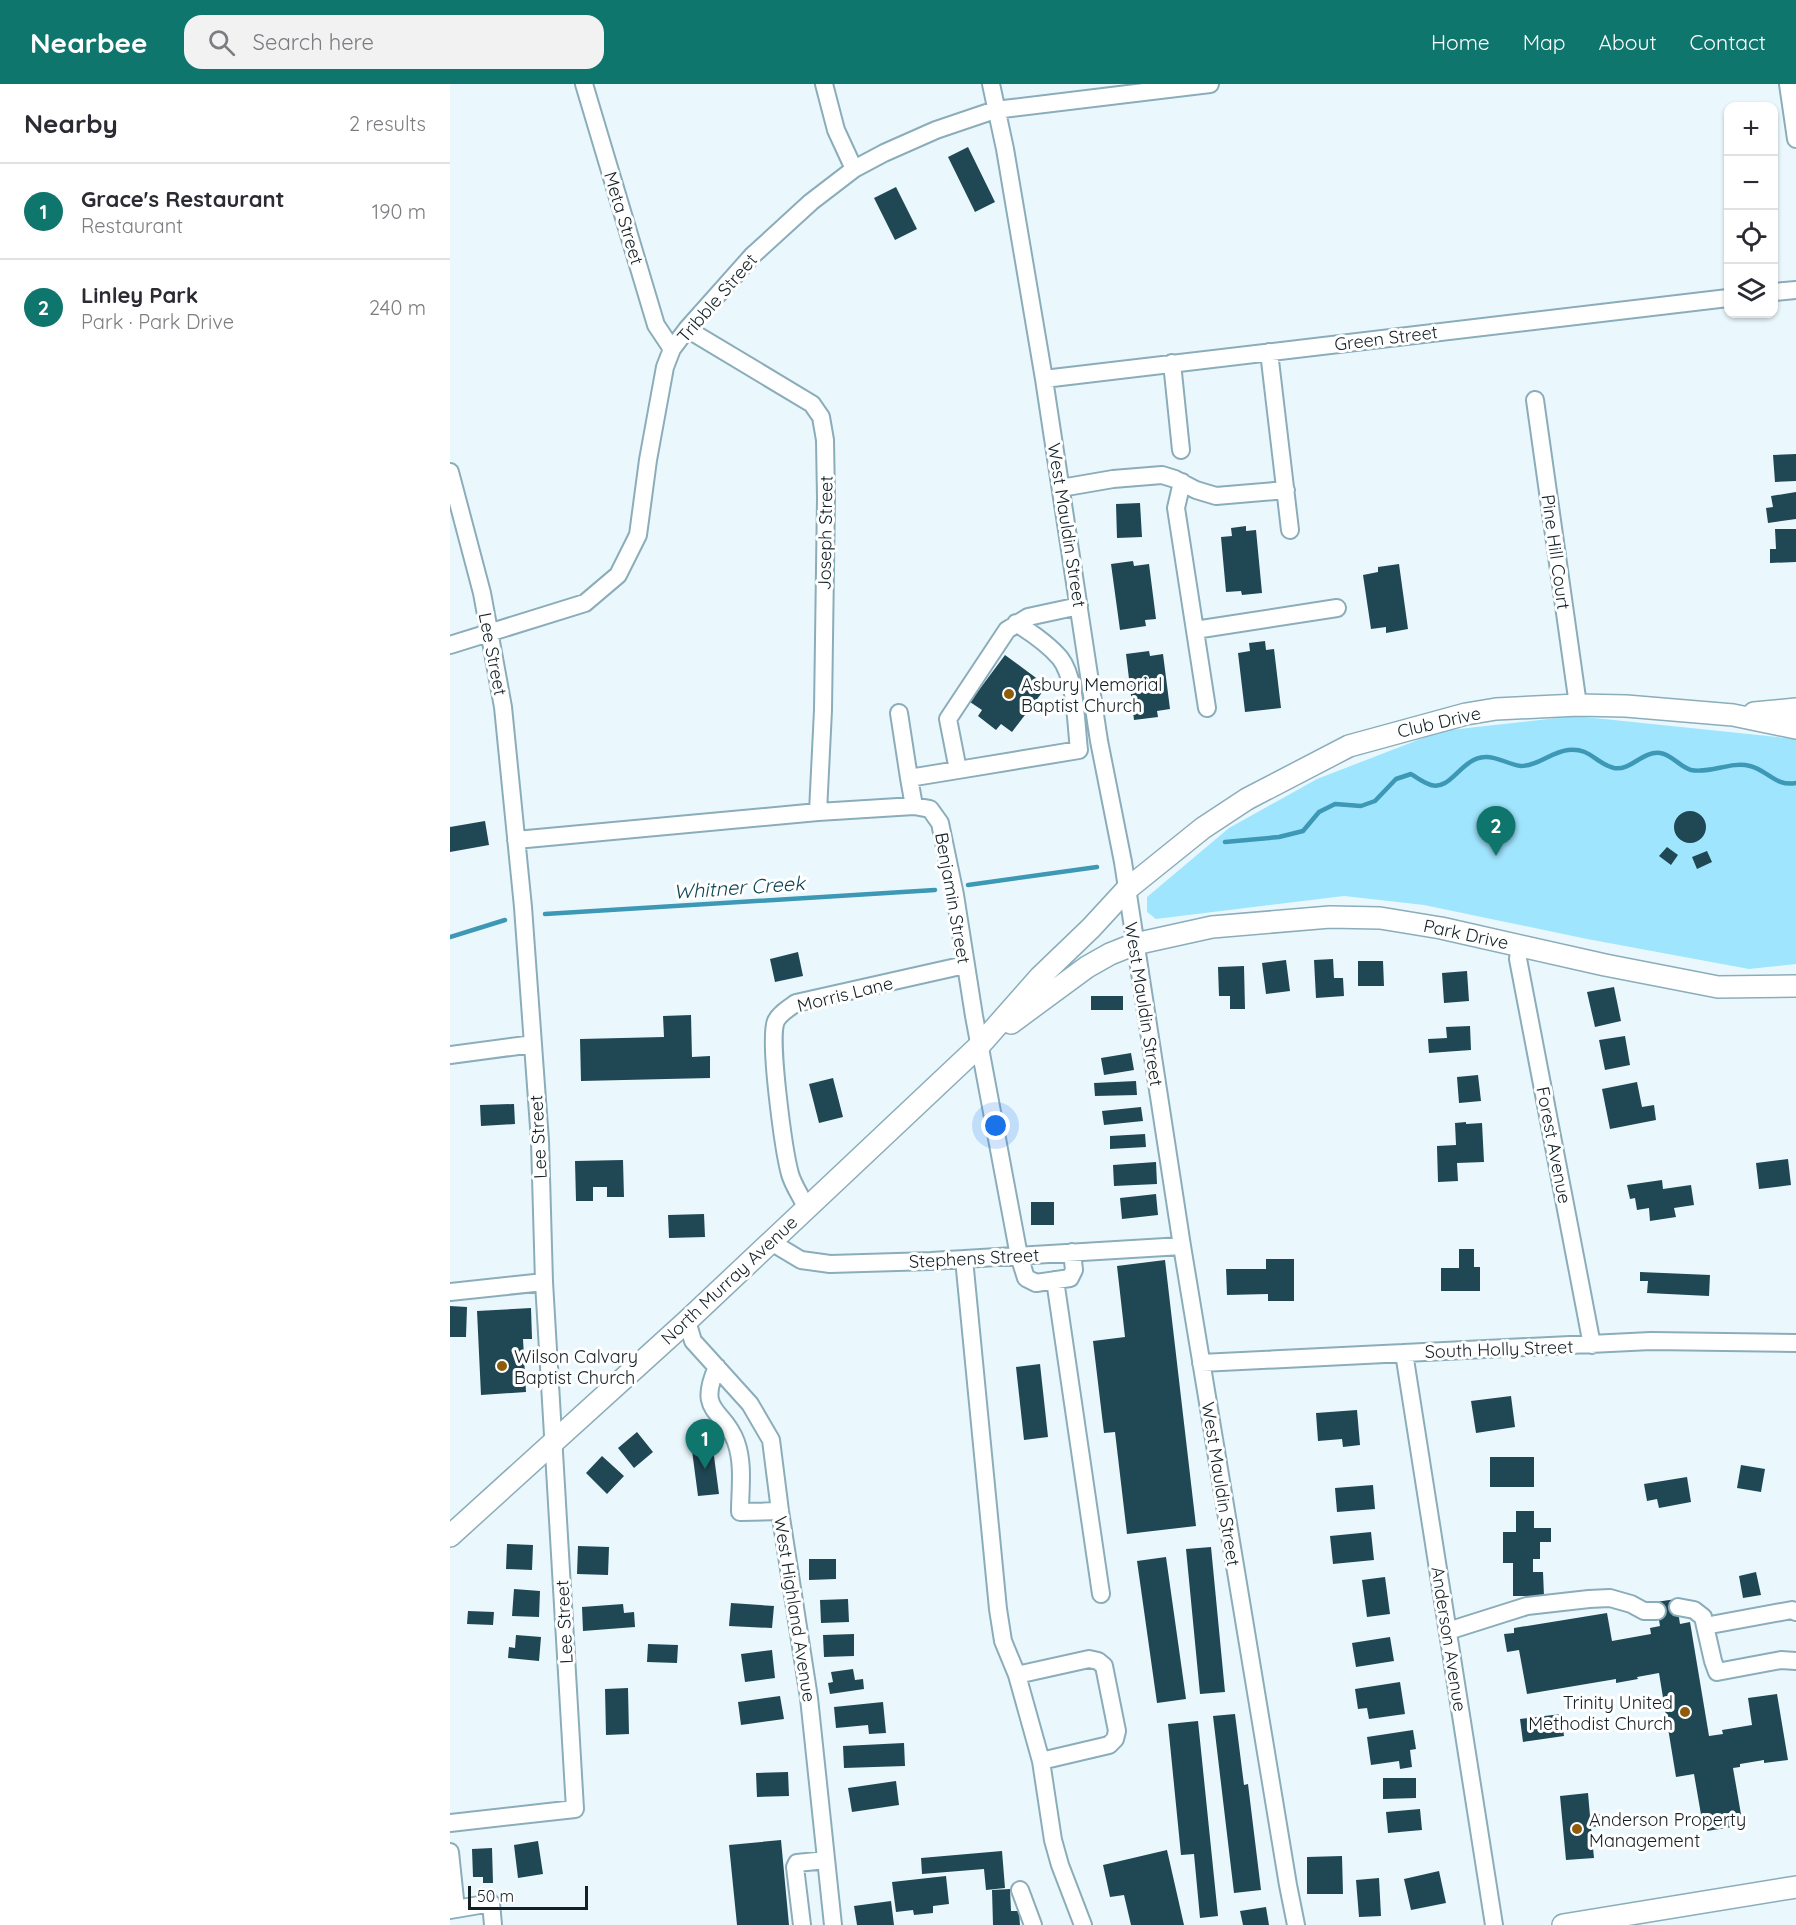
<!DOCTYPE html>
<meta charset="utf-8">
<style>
:root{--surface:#fff;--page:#f2f2f3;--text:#2b2b33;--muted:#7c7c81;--line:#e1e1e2;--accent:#0f766e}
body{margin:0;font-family:Quicksand,sans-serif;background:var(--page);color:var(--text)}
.controls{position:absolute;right:18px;top:18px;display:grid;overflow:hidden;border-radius:12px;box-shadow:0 2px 4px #0004}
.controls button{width:54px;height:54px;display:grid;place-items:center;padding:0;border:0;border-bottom:2px solid var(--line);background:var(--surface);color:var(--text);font:30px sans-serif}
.scale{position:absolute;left:18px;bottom:15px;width:120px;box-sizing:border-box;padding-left:6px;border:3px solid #132025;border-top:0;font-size:16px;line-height:21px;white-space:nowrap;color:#132025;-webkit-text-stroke:4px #fff;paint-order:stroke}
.you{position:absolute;left:546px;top:1042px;width:21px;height:21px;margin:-15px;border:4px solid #fff;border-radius:50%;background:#1a73e8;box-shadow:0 0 0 9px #1a73e833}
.badge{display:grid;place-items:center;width:39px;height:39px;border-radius:50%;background:var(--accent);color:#fff;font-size:20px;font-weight:700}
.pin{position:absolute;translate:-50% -50px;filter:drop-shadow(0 2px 3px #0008)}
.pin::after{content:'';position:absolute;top:32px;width:21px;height:18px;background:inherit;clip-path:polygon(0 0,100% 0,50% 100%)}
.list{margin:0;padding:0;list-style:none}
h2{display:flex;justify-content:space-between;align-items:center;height:78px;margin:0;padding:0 24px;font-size:26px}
h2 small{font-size:20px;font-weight:400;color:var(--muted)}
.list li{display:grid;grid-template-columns:39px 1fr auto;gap:18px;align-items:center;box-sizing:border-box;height:96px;padding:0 24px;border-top:2px solid var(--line)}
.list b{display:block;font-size:22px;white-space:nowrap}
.list p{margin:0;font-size:20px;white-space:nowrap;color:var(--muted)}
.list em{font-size:20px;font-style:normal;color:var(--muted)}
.icon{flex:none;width:33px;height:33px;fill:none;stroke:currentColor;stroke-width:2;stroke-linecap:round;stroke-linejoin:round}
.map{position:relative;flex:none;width:1346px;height:1841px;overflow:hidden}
header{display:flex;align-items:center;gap:36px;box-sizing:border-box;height:84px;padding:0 30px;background:var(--accent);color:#fff}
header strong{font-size:28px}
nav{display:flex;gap:33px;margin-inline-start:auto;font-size:21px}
.search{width:420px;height:54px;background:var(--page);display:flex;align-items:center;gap:15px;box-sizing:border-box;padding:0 21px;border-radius:18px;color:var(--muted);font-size:22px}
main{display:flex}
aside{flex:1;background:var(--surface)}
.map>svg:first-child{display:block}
.green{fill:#a0e5fe}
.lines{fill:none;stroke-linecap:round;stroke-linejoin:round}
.stream{stroke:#3c98b5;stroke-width:4.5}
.building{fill:#204754}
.minor-casing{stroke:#8badba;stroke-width:20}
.major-casing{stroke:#8badba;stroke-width:24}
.minor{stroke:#fff;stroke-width:16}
.major{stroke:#fff;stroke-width:21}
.poi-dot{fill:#8f5d0a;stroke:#fff;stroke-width:2}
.labels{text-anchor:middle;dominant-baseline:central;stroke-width:6;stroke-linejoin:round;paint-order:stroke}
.street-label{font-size:18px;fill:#132025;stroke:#fff}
.poi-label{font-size:18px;fill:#132025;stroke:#fff;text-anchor:start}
.water-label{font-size:20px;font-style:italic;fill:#0c4555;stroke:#fff}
</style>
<header>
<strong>Nearbee</strong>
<div class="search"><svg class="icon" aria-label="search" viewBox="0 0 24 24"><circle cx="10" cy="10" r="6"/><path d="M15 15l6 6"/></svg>Search here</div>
<nav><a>Home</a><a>Map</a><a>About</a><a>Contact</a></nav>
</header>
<main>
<aside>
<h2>Nearby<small>2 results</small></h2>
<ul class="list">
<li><span class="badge">1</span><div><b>Grace's Restaurant</b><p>Restaurant</p></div><em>190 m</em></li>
<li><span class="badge">2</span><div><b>Linley Park</b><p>Park · Park Drive</p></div><em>240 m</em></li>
</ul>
</aside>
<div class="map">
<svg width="1346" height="1841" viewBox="0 0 1346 1841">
<rect width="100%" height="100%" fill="#eaf8fe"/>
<path class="green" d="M1125 632 1346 655V880L1299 885 1137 855 974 821 894 812 706 835 697 828V813L779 744 867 695 991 647Z"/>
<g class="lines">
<path class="stream" d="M775 758 829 753 853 747 869 728 885 720 911 722 925 717 946 695 961 690C967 694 974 699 981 701 1001 707 1011 674 1035 673 1047 672 1059 681 1071 682 1088 682 1101 668 1118 666 1140 663 1146 680 1164 684 1181 687 1192 667 1210 669 1221 670 1230 683 1241 686 1261 690 1280 677 1300 682 1317 686 1326 703 1346 699
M518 801 647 783
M95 830 485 806
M0 853 55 836"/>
</g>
<path class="building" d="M518 63 545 118 525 128 498 73Z
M446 103 467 145 445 156 424 114Z
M1346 370V397L1325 398 1323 371Z
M1346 408V435L1318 439 1316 424 1323 423 1321 412Z
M690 419 692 453 667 454 666 420Z
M796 442V447L806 446 812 509 792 511 791 507 776 508 771 453 782 452 781 444Z
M1325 445H1346V478L1320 479V465H1326Z
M683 477 684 482 699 480 706 535 695 536 696 542 670 546 661 480Z
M949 480 958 545 936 549V543L921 545 913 491 928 488V483Z
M815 557 816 566 824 565 831 624 795 628 788 569 800 567 799 559Z
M699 567 700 572 713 570 720 625 707 627 708 633 684 636 676 570Z
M555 571 597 602 562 648 551 640 546 646 528 632 532 626 520 618Z
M1224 743a16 16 0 1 1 32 0a16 16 0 1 1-32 0Z
M35 737 39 761 0 768V743Z
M1217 763 1228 771 1221 781 1209 772Z
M1257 767 1262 778 1247 785 1242 773Z
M348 868 353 892 325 898 320 875Z
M883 875 884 894H893L894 912 866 914 864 876Z
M836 876 840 907 816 910 812 879Z
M908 877H933L934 902H908Z
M794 882 795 925H780V912H769L768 883Z
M1017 887 1019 917 994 919 992 889Z
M1164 903 1171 937 1145 943 1137 908Z
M641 912H673V926H641Z
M241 931 242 973 260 972V994L131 997 130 955 214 953 213 932Z
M1020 942 1021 966 979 969 978 955 997 954 996 943Z
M1175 952 1180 981 1155 986 1149 956Z
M681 969 684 986 654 991 651 974Z
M1028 991 1031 1017 1009 1019 1007 993Z
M383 994 393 1033 369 1039 359 1000Z
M686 997 687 1011 645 1012 644 999Z
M1187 998 1192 1023 1204 1021 1206 1036 1160 1045 1152 1005Z
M64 1020 65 1040 31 1042 30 1021Z
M691 1023 693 1037 654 1041 652 1027Z
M1016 1038V1040L1032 1039 1034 1078 1007 1079 1008 1097 988 1098 987 1062 1006 1061 1005 1039Z
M695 1050 696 1063 660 1065V1052Z
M1338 1075 1341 1101 1309 1105 1306 1079Z
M173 1076 174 1113H157V1103H143V1117H126L125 1077Z
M706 1078 707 1100 664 1102 663 1081Z
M1212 1096 1213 1105 1241 1101 1244 1121 1224 1124 1226 1133 1200 1137 1199 1124 1187 1126 1185 1114 1180 1115 1177 1101Z
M706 1110 708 1131 672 1135 670 1114Z
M581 1118H604V1141H581Z
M254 1130 255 1153 219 1154 218 1131Z
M1009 1165H1024V1183H1030V1207H991V1184H1009Z
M816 1175H844V1217H818V1210L777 1211 776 1185H816Z
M715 1176 746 1442 677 1450 665 1348 654 1349 643 1257 675 1253 667 1182Z
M1190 1188 1260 1191 1259 1212 1197 1209 1198 1197H1190Z
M0 1222 17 1223 16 1253H0Z
M81 1224 82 1255H73L76 1308 31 1311 27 1227Z
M590 1280 598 1353 574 1356 566 1283Z
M1061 1312 1065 1343 1026 1349 1021 1317Z
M907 1326 910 1361 893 1363 892 1355 868 1357 866 1329Z
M187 1348 203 1368 184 1384 168 1364Z
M262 1357 269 1410 248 1412 241 1359Z
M152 1372 174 1392 157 1410 136 1389Z
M1040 1373H1084V1403H1040Z
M1291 1381 1315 1385 1311 1408 1287 1404Z
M1237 1393 1241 1418 1209 1424 1207 1415 1197 1417 1194 1400Z
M923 1401 925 1425 887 1428 885 1404Z
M1066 1427H1084V1444H1101V1458H1090V1475H1083V1488H1093L1094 1512H1063V1479H1053V1448H1066Z
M921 1448 924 1476 883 1480 880 1452Z
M57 1460 83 1461 82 1486 56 1485Z
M128 1462 159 1463 158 1491 127 1490Z
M761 1463 775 1608 750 1610 736 1465Z
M716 1473 736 1615 707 1619 687 1477Z
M359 1475H386V1495L359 1496Z
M1306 1488 1311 1511 1293 1514 1289 1492Z
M935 1493 940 1530 917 1533 912 1496Z
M64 1505 90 1507 89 1533 62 1532Z
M398 1515 399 1538 371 1539 370 1516Z
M1226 1515 1230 1540 1240 1538 1259 1652 1273 1650 1272 1646 1302 1641 1298 1614 1327 1610 1338 1676 1314 1679V1676L1290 1680V1683L1283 1684 1292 1736 1287 1737 1288 1742 1257 1747 1256 1742H1253L1244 1690 1226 1693 1209 1589 1187 1593 1188 1595 1166 1599V1595L1077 1610 1069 1566 1057 1568 1054 1550 1064 1549V1544L1157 1529 1162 1557 1201 1550 1200 1544 1210 1542 1206 1518Z
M281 1519 324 1522 322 1544 279 1542Z
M173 1520 174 1529 184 1528 185 1543 133 1547 132 1523Z
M18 1527 44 1528 43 1541 17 1540Z
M404 1550V1572L374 1573 373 1551Z
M66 1551 91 1553 89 1577 58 1574 59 1563 65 1564Z
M940 1553 944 1577 906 1583 902 1559Z
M198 1560 228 1561 227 1579 197 1578Z
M322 1566 325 1594 295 1598 291 1570Z
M403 1585 405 1596 413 1595 414 1605 380 1610 378 1599 383 1598 381 1588Z
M950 1598 955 1630 919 1635 917 1624 908 1625 905 1605Z
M178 1604 179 1650 156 1651 155 1605Z
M330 1612 334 1635 291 1641 288 1618Z
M433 1618 436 1649 419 1650 418 1641 386 1644 384 1623Z
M785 1630 794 1701 798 1700 811 1806 784 1809 763 1632Z
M1111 1630 1114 1652 1073 1658 1070 1635Z
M748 1637 768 1832 750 1834 744 1770 731 1771 718 1640Z
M963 1646 966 1665 960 1666 962 1683 950 1685 949 1677 921 1681 917 1653Z
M454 1659 455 1682 394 1684 393 1662Z
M338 1688 339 1712 307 1713 306 1689Z
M933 1694H966V1714L933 1715Z
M446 1697 449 1721 402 1728 398 1704Z
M1138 1709 1140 1732 1152 1730 1153 1742 1141 1743 1144 1774 1116 1776 1110 1712Z
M970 1725 972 1746 938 1749 936 1728Z
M331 1756 339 1841H287L279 1761Z
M88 1757 93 1790 68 1794 64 1761Z
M42 1764 43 1799H33V1793H23L22 1765Z
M717 1766 734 1841H681L674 1811 660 1813 653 1781Z
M552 1767 555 1804 536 1806 534 1785 472 1790 471 1774Z
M892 1772 893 1810H857V1773Z
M989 1787 996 1819 961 1826 954 1795Z
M496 1792 499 1820 483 1822V1829L464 1831 463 1826 446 1828 442 1798Z
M929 1794 931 1832 909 1833 906 1796Z
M560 1805 561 1827H569L570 1841H543L542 1806Z
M441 1817 444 1841H407L404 1822Z
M816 1823 819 1841H793L790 1827Z"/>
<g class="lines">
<g class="minor-casing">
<path id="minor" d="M134 0 206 241 222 265
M374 0 386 46 404 85
M541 0 555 65 594 295 649 657 673 778 732 1162 838 1801 846 1841
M1338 0 1346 55
M1324 208 1346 206
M237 245 362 320 371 333 375 356 376 414 373 626 368 728
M819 268 840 446
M722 279 731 366
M594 295 1278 214
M1085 316 1128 621
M0 388 32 509 53 623 73 823 90 1057 94 1198 125 1725 0 1739
M732 398 726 424 757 624
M611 404 663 395 712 391 725 395 746 406 766 412 836 406
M745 546 887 524
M0 561 135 519 168 491 188 451 198 376 215 283 222 265 237 245 302 172 361 118 404 85 434 69 486 46 545 26 760 0
M449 629 459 694
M508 686 629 666C626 641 626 594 610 574 598 560 582 549 566 539
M464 722 459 694 508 686 498 635 557 546 578 533 629 522
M66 756 368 728 464 722 480 725 490 739 505 811 524 932 569 1172 576 1194 586 1199 620 1194 624 1186 622 1168
M1070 862 1068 875 1142 1261
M0 971 83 960
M356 1123C351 1112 343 1101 340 1090 334 1068 318 955 326 937 330 929 339 924 346 919L515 881
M321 1158 351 1176 380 1180 481 1177 732 1162
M514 1175 548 1525 553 1557 567 1591
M605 1196 651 1510
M0 1208 94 1198
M237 1237 243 1257 300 1320 321 1356 330 1427 359 1614 383 1841
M954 1269 1044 1841
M751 1279 1201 1257 1346 1259
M267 1283C246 1330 274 1324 286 1358 294 1380 290 1406 290 1428L330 1427
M1228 1523 1244 1526 1253 1533 1263 1577 1267 1588 1331 1576 1346 1577
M1255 1542 1342 1526 1346 1528
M998 1547 1077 1522 1139 1515 1160 1514 1181 1520 1194 1527H1207
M591 1677 659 1661 665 1655 667 1647 654 1582 648 1577 639 1575 567 1591 591 1677 603 1756 610 1781 633 1841
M0 1768 6 1825 0 1826
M570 1806 583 1841
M6 1825 41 1819 43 1841
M352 1841 345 1783 347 1779 376 1776"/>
</g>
<g class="major-casing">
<path id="major" d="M1304 629 1346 625
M561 939 637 883 660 870 685 860 762 843 880 833 930 834 991 844 1155 881 1268 903 1346 902
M0 1452 237 1237 529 962 590 893 641 844 676 806 753 744 797 715 899 662 1016 630 1046 625 1128 621 1176 622 1283 631 1346 644
M1113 1841 1346 1803"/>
</g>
<use href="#minor" class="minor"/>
<use href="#major" class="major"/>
</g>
<g class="poi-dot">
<circle cx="559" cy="610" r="6"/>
<circle cx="52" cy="1282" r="6"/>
<circle cx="1235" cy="1628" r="6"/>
<circle cx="1127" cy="1745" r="6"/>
</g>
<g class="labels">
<g class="street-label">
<text transform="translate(174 134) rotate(73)">Meta Street</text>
<text transform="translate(267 214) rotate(-49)">Tribble Street</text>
<text transform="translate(936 254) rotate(-7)">Green Street</text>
<text transform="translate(617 441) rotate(81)">West Mauldin Street</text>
<text transform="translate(375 449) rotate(-89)">Joseph Street</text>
<text transform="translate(1106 468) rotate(82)">Pine Hill Court</text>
<text transform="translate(43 570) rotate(79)">Lee Street</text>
<text transform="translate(989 638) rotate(-13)">Club Drive</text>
<text transform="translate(503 814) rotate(80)">Benjamin Street</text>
<text transform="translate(1016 850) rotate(12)">Park Drive</text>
<text transform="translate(395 910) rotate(-14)">Morris Lane</text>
<text transform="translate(694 920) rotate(81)">West Mauldin Street</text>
<text transform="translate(88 1053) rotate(-93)">Lee Street</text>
<text transform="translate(1104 1061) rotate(79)">Forest Avenue</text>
<text transform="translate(524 1174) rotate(-3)">Stephens Street</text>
<text transform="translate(279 1196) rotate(-43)">North Murray Avenue</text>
<text transform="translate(1049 1265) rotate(-2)">South Holly Street</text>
<text transform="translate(771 1400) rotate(81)">West Mauldin Street</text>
<text transform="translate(345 1525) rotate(81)">West Highland Avenue</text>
<text transform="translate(114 1538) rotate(-93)">Lee Street</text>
<text transform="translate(999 1555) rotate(81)">Anderson Avenue</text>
</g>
<g class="poi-label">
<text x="571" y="600">Asbury Memorial<tspan x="571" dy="21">Baptist Church</tspan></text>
<text x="64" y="1272">Wilson Calvary<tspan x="64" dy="21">Baptist Church</tspan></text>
<text x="1223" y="1618" text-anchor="end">Trinity United<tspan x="1223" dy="21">Methodist Church</tspan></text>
<text x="1139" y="1735">Anderson Property<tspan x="1139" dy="21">Management</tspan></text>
</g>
<g class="water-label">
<text transform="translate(289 803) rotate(-4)">Whitner Creek</text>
</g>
</g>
</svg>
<div class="controls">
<button>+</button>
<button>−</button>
<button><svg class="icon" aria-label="locate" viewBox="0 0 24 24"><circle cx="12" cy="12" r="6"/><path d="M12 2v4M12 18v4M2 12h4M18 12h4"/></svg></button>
<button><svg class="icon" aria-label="layers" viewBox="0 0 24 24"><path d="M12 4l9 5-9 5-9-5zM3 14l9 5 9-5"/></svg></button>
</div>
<div class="scale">50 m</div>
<div class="you"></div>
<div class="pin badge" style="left:255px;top:1385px">1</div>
<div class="pin badge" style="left:1046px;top:772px">2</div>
</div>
</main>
